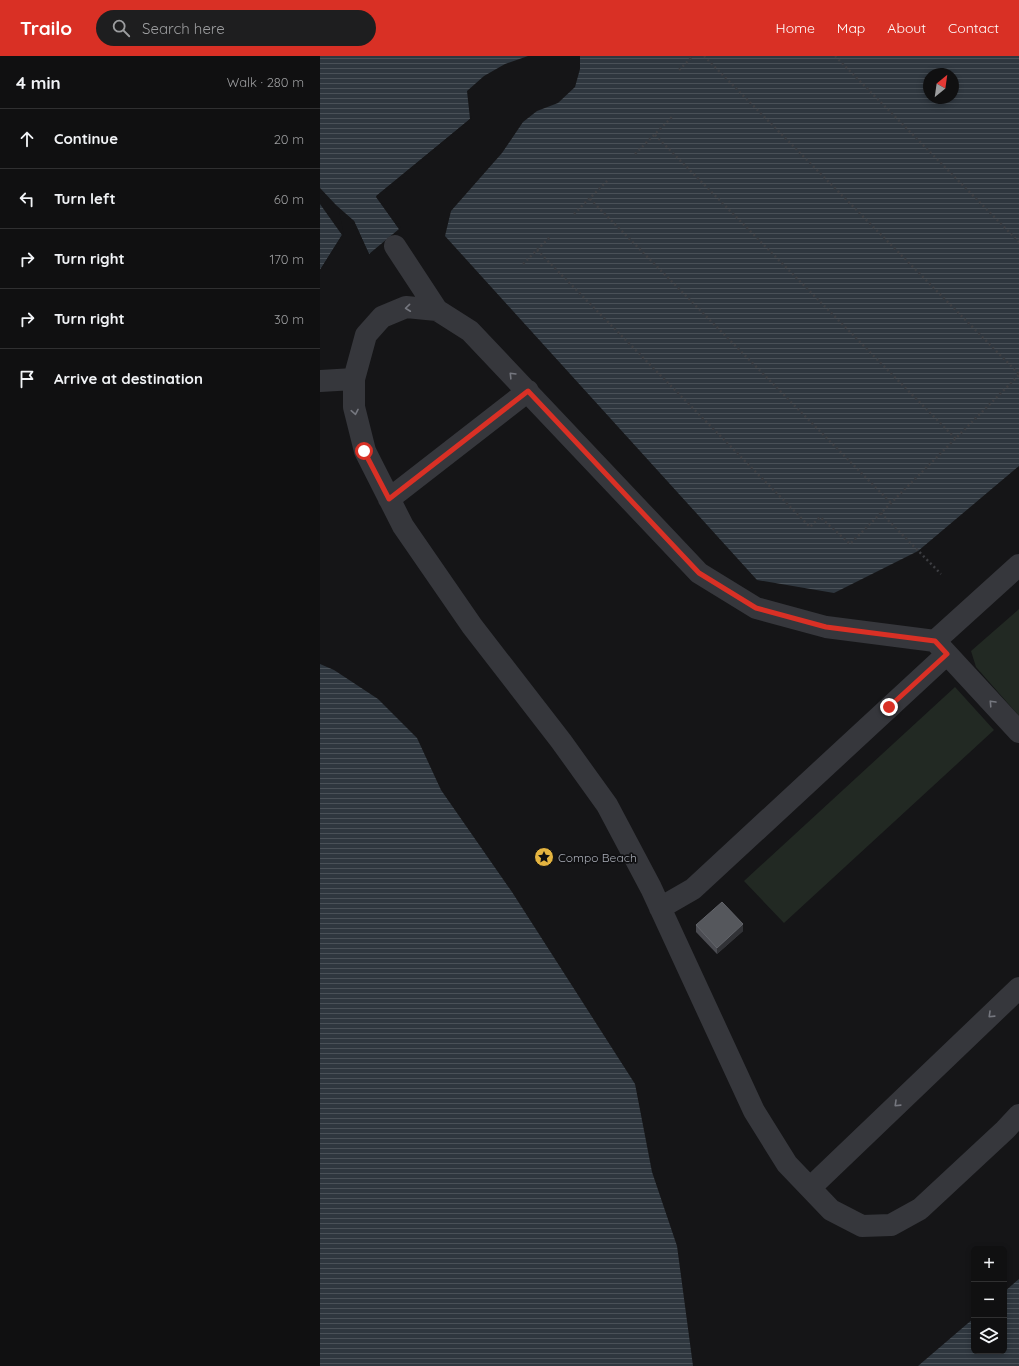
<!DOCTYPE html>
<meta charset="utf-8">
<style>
:root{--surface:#101011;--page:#1e1e1f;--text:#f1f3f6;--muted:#9c9d9f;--line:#303031;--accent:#d93025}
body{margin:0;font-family:Quicksand,sans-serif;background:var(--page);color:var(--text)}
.controls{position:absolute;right:12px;bottom:12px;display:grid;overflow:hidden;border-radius:6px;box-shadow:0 2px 6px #0003}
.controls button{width:36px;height:36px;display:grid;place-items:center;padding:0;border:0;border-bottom:1px solid var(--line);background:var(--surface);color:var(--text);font:20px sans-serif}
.compass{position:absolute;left:603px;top:12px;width:36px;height:36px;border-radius:50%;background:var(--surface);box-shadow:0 2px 6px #0003;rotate:29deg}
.stop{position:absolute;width:12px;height:12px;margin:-9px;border:3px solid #d93025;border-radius:50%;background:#fff}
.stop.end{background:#d93025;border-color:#fff;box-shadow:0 1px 4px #0008}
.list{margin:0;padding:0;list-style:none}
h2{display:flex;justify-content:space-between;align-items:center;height:52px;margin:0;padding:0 16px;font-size:17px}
h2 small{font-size:13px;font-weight:400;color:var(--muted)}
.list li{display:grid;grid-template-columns:26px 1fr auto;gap:12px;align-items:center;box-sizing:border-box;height:60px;padding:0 16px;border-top:1px solid var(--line)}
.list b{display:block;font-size:15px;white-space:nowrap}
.list em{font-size:13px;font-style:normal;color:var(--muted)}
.icon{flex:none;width:22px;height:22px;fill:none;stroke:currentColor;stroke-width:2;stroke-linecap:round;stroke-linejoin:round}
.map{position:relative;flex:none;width:699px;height:1310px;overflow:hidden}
header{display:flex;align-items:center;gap:24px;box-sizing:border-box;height:56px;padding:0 20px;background:var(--accent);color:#fff}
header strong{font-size:19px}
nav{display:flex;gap:22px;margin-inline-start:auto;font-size:14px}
.search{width:280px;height:36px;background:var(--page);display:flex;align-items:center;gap:10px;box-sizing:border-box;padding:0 14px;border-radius:22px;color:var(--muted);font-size:15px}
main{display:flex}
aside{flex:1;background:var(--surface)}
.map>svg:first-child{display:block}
.park{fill:#222923}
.water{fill:url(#water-rules);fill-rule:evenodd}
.pier{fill:#151517}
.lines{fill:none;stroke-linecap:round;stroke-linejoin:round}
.path{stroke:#3d3e42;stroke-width:2.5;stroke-dasharray:2 3;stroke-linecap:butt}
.minor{stroke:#36373c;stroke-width:22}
.wall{fill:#4b4c52}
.shaded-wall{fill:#313236}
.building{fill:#55575c;stroke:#62646a}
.oneway{stroke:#75777f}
.route{stroke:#d93025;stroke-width:5}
.labels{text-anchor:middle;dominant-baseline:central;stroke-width:3.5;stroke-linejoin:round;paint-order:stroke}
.poi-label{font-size:12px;fill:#a8acb6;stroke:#101012;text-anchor:start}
</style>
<header>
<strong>Trailo</strong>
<div class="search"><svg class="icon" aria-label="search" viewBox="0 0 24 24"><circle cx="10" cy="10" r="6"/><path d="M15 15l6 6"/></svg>Search here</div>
<nav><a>Home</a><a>Map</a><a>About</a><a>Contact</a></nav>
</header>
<main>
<aside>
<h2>4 min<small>Walk · 280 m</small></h2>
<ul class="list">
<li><svg class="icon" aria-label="ahead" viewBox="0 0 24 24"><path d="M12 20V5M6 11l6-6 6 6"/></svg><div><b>Continue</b></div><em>20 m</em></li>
<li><svg class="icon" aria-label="left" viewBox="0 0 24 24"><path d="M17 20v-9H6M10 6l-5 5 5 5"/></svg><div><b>Turn left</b></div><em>60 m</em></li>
<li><svg class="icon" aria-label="right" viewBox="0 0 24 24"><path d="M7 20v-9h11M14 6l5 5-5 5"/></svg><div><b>Turn right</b></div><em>170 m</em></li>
<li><svg class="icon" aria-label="right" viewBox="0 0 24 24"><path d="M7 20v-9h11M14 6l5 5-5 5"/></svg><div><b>Turn right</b></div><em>30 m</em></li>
<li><svg class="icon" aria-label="arrive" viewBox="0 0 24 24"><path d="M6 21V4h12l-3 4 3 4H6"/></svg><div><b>Arrive at destination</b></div></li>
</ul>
</aside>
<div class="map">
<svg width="699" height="1310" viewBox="0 0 699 1310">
<defs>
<pattern id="water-rules" width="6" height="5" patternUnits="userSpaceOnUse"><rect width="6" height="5" fill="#2f373f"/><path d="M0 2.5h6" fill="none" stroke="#4a5158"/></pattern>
</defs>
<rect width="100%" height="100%" fill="#151517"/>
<path class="park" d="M699 553V660L656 611 651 595Z
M635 631 674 674 464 867 424 825Z"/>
<path class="water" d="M0 0H208L185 8 164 20 147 35 150 63 56 140 79 173 49 198 34 165 16 150 22 179 0 214Z
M260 0H699V410L598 495 514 537 437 524 125 180 131 155 182 97 203 66 217 55 238 47 255 31 260 13ZM609 18H633V42H609Z
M0 608 14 614 58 643 97 682 121 734 192 836 315 1028 332 1116 357 1190 373 1310H0Z
M699 1223V1310H598L654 1262V1295H684V1236Z"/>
<path class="pier" d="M152 60 151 64 59 141 81 171 79 173 56 141 150 63Z
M0 132 16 149 34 165 49 198 48 199 32 166 19 155 24 179 0 216V214L22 179 0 148Z"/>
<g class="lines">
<path class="path" d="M384 0 699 318
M515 0 699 186
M359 14 373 0
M335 79 636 383
M315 98 354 59
M270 143 571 447
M254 158 288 124
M217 194 490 471 500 461 530 488 699 319
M203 208 230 181
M561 457 621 518"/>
<path class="minor" d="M75 190 117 254
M0 325 34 323
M69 443 208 335
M615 585 699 509
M699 676 615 585 506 571 436 552 379 517 150 275 117 254 86 251 62 261 46 279 34 323V351L45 395 83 470 152 570 241 685 287 749 331 832 434 1055 467 1108 511 1154 542 1170 571 1169 600 1153 685 1074 699 1059
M340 852 373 833 627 598
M490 1132 699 932"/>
</g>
<path class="wall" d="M376 869 423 875 397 898 376 876Z"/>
<path class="shaded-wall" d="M423 868V875L397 898V892Z"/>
<path class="building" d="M402 846 423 868 397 892 376 869Z"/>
<defs><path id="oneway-chevron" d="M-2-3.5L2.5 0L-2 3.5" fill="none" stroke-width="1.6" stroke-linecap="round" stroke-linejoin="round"/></defs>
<g class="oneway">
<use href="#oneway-chevron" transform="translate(88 252) rotate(174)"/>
<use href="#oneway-chevron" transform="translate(192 319) rotate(-134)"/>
<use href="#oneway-chevron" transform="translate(35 356) rotate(79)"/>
<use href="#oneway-chevron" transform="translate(672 647) rotate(-133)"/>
<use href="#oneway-chevron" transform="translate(671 959) rotate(136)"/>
<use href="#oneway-chevron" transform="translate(577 1048) rotate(136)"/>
</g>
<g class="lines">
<path class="route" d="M44 395 69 443 208 335 379 517 436 552 506 571 615 585 627 598 569 651"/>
</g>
<defs>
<g id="sight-disc" transform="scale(1)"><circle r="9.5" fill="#e4b440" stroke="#101012"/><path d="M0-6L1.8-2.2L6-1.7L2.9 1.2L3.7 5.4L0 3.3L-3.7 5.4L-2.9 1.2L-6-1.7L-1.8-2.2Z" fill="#111"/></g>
</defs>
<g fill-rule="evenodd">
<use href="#sight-disc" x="224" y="801"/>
</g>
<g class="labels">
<g class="poi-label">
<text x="238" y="801">Compo Beach</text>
</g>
</g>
</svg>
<div class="controls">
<button>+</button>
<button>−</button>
<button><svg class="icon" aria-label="layers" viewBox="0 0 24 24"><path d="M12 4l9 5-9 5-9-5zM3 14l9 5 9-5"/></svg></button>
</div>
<svg class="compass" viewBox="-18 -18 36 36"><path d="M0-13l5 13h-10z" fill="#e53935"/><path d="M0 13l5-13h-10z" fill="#9c9d9f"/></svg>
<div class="stop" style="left:44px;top:395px"></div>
<div class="stop end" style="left:569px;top:651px"></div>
</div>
</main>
